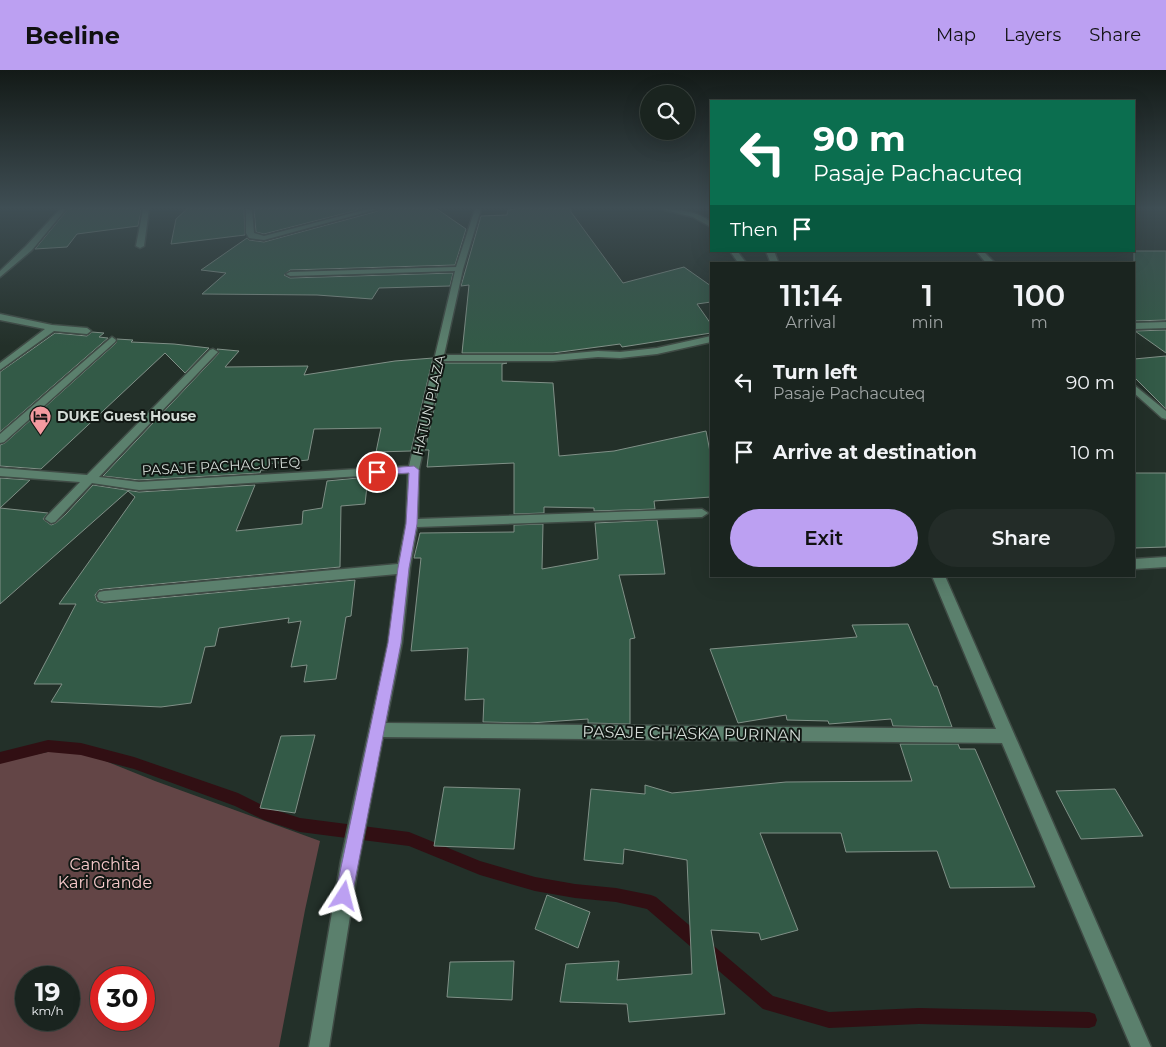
<!DOCTYPE html>
<html lang="en">
<head>
<meta charset="utf-8">
<style>
	:root { --surface:#1a241f; --page:#232c28; --text:#f1f3f6; --muted:#9fa4a4; --line:#38413d; --accent:#bca0f2 }
	body { margin:0; font-family:Montserrat,sans-serif; background:var(--page); color:var(--text); height:100vh; display:flex; flex-direction:column; font-size:19px; white-space:nowrap }
	* { box-sizing:border-box; margin:0 }
	p { font-size:16px; color:var(--muted) }
	.icon { flex:none; width:28px; height:28px; fill:none; stroke:currentColor; stroke-width:2; stroke-linecap:round; stroke-linejoin:round }
	.map { position:relative; flex:1; overflow:hidden }
	.panel { position:absolute; left:710px; top:192px; width:425px; height:315px; display:flex; flex-direction:column; background:var(--surface); border-radius:0px; box-shadow:0 5px 20px #0002,0 0 0 1px var(--line) }
	.panel>* { flex:none }
	.banner { position:absolute; left:710px; top:30px; width:425px; height:152px; border-radius:0px; box-shadow:0 5px 20px #0002,0 0 0 1px var(--line); background:#0b6e4f; color:#fff; overflow:hidden }
	.tools { position:absolute; left:640px; top:15px; display:grid; gap:10px }
	.tools a { display:grid; place-items:center; width:55px; height:55px; border-radius:50%; background:var(--surface); box-shadow:0 5px 20px #0002,0 0 0 1px var(--line); font-size:25px }
	.speed { position:absolute; left:15px; top:896px; display:flex; gap:10px; font-size:25px; font-weight:700; text-align:center }
	.speed>* { display:grid; place-content:center; width:65px; height:65px; border-radius:50%; background:var(--surface); box-shadow:0 5px 20px #0002,0 0 0 1px var(--line); line-height:1 }
	.speed small { font-size:12px; font-weight:400 }
	.speed .limit { border:8px solid #d22; background:#fff; color:#111 }
	.pin { position:absolute; display:grid; place-items:center; width:42px; height:42px; color:#fff; margin:-21px; border:2px solid #fff; border-radius:50%; box-shadow:0 1px 5px #0007 }
	.me { position:absolute; width:55px; margin:-28px; rotate:9deg; stroke-linejoin:round; filter:drop-shadow(0 0 4px #0008) }
	.turn { display:flex; align-items:center; gap:18px; height:105px; padding:0 20px; font-size:22px }
	.turn .icon { width:65px; height:65px; stroke-width:2.5 }
	.turn b { display:block; font-size:35px; line-height:42px }
	.then { display:flex; align-items:center; height:48px; padding:0 20px; background:#0003; gap:10px; font-size:19px }
	.eta { display:flex; justify-content:space-evenly; align-items:center; height:85px; text-align:center }
	.eta b { font-size:30px; font-weight:600; line-height:35px }
	.action { display:flex; gap:10px; margin-top:auto; padding:10px 20px }
	.action a { flex:1; height:58px; border-radius:30px; background:var(--accent); color:#111; font-size:20px; font-weight:600; line-height:58px; text-align:center }
	.action a+a { background:var(--page); color:var(--text) }
	ul { padding:0; list-style:none }
	li { display:flex; align-items:center; gap:15px; height:70px; padding:0 20px }
	li div { flex:1 }
	li b { display:block; font-size:19px }
	li em { font-style:normal }
	header { display:flex; align-items:center; gap:30px; box-sizing:border-box; height:70px; padding:0 25px; background:var(--accent); color:#111 }
	header strong { font-size:24px }
	nav { display:flex; gap:28px; margin-inline-start:auto; font-size:18px }
	.map>svg:first-child { display:block }
	.green { fill:#634546; fill-rule:evenodd }
	.lines { fill:none; stroke-linecap:round; stroke-linejoin:round }
	.stream { fill:#310f13; fill-rule:evenodd }
	.building { fill:#335a47; stroke:#809087 }
	.minor-casing { stroke:#3f4b45; stroke-width:3 }
	.minor { fill:#5b806d; fill-rule:evenodd }
	.route { fill:#bca0f2; stroke:#7a689d }
	.labels { text-anchor:middle; stroke-width:4; stroke-linejoin:round; paint-order:stroke }
	.street-label { font-size:14px; fill:#d3dbd6; stroke:#111713 }
	.poi-label { font-size:14px; font-weight:bold; fill:#d3dbd6; stroke:#111713; text-anchor:start }
	.near-street-label { font-size:16px; fill:#d3dbd6; stroke:#111713 }
	.near-park-label { font-size:16px; fill:#f7cacb; stroke:#111713 }
</style>
</head>
<body>
<header>
<strong>Beeline</strong>
<nav><a>Map</a><a>Layers</a><a>Share</a></nav>
</header>
<div class="map">
<svg width="1166" height="977" viewBox="0 0 1166 977">
	<rect width="100%" height="100%" fill="#233029"/>
	<path class="green" d="M62 679 98 688 155 711 320 771 305 840 279 977H0V692ZM26 908H69V950H26ZM101 908H144V950H101Z"/>
	<g class="lines">
		<polygon class="stream" points="48,670 81,673 134,687 238,723 266,737 300,748 409,762 480,791 535,807 575,814 616,818 651,825 656,827 773,926 829,942 919,938 1089,942 1095,944 1097,950 1095,956 1089,958 919,954 829,958 763,939 647,839 616,832 575,828 535,821 480,805 409,776 300,762 264,750 235,736 134,699 81,685 48,682 0,694 0,682"/>
	</g>
	<g class="building">
		<polygon points="68,139 140,139 141,142 138,156 77,164 67,177 35,179"/>
		<polygon points="187,139 244,139 245,165 171,174 176,149"/>
		<polygon points="254,139 362,139 264,164 256,162"/>
		<polygon points="380,139 437,139 466,159 455,195 290,200 284,205 290,208 453,203 450,216 379,218 372,229 317,225 202,224 226,203 201,200 247,168 249,170 264,172 378,141"/>
		<polygon points="517,139 571,139 571,142 623,213 684,197 711,216 711,232 697,234 711,254 711,263 622,277 620,274 553,283 462,283 469,215 461,216 481,146 507,145 508,140"/>
		<polygon points="1134,181 1166,181 1166,250 1134,251"/>
		<polygon points="1166,260 1166,283 1135,261"/>
		<polygon points="92,262 104,263 99,267 108,268 0,362 0,302 55,263 87,266"/>
		<polygon points="117,269 133,270 131,272 174,274 209,278 185,303 165,283 41,399 0,396 0,375 5,373 116,273"/>
		<polygon points="217,279 239,281 225,297 308,296 304,305 395,291 433,288 411,381 376,382 381,358 314,359 308,390 268,394 267,400 261,400 260,403 139,410 103,406 219,283"/>
		<polygon points="1166,286 1166,339 1134,307 1134,289"/>
		<polygon points="444,293 507,293 502,294 502,311 553,313 559,386 614,381 706,361 711,387 711,427 654,431 655,439 594,441 594,438 544,437 544,443 514,444 514,393 427,397 429,380 425,380"/>
		<polygon points="1134,403 1166,403 1166,477 1134,478"/>
		<polygon points="368,407 365,434 341,436 340,497 104,519 99,520 95,525 97,531 104,533 355,510 351,546 346,547 336,609 304,612 307,595 291,597 301,551 288,553 289,548 219,558 215,576 205,577 191,633 161,637 51,632 62,614 34,614 76,534 59,534 135,427 128,421 0,534 0,438 48,443 43,449 51,455 56,453 66,444 93,415 139,422 255,415 236,461 302,454 303,441 322,438 327,411"/>
		<polygon points="0,408 30,410 0,438"/>
		<polygon points="657,450 665,504 619,505 635,568 630,569 630,654 588,653 588,649 530,653 483,652 484,629 465,630 468,578 411,581 421,488 414,488 420,463 514,462 514,455 543,454 542,499 598,489 595,453"/>
		<polygon points="908,554 934,616 937,616 952,657 893,656 891,649 829,654 828,651 787,650 786,645 738,653 710,579 857,567 852,555"/>
		<polygon points="315,665 295,743 260,738 281,666"/>
		<polygon points="900,674 958,674 960,679 975,679 1035,817 950,818 937,781 846,782 841,763 760,763 798,860 761,870 759,863 711,860 725,944 629,952 627,934 560,932 566,894 619,891 617,910 692,904 687,790 624,779 623,794 584,790 591,719 645,724 645,715 672,723 786,712 912,711"/>
		<polygon points="444,717 520,719 514,779 434,776"/>
		<polygon points="1115,719 1143,766 1081,769 1056,721"/>
		<polygon points="547,825 590,842 578,878 535,859"/>
		<polygon points="514,891 512,930 447,927 450,892"/>
	</g>
	<g class="lines">
		<defs>
			<g id="minor">
				<polygon points="60,139 66,139 32,180 0,207 0,201 26,176"/>
				<polygon points="143,139 149,139 144,176 140,178 136,176"/>
				<polygon points="246,139 252,139 254,163 264,166 368,139 378,139 264,170 249,168 246,163"/>
				<polygon points="475,139 481,139 463,199 444,285 553,285 598,281 620,282 657,278 711,266 711,272 657,284 620,288 598,287 553,291 443,291 419,399 418,449 702,439 708,443 702,447 417,457 410,498 402,573 386,653 996,659 932,506 945,506 1151,977 1131,977 1002,673 383,667 359,790 329,977 309,977 341,790 388,573 397,504 104,531 99,530 97,526 99,522 104,521 398,494 406,453 408,403 139,420 92,413 55,452 51,453 45,449 47,446 80,412 0,406 0,398 87,405 210,280 213,279 218,282 216,284 99,407 139,412 409,396 455,201 290,206 286,204 290,202 456,197"/>
				<path d="M661 139C678 139 697 141 711 152V157L693 147Z"/>
				<polygon points="730,181 737,181 747,194 739,194"/>
				<polygon points="766,181 774,181 779,194 771,194"/>
				<polygon points="976,181 983,181 996,194 987,194"/>
				<polygon points="0,244 52,255 87,258 91,261 87,264 54,261 0,300 0,293 45,259 0,250"/>
				<polygon points="1166,252 1166,258 1134,259 1134,253"/>
				<polygon points="112,267 116,270 115,272 4,372 0,373 0,364"/>
				<polygon points="1134,315 1166,341 1166,349 1162,348 1134,323"/>
				<polygon points="1166,487 1166,497 1134,499 1134,489"/>
			</g>
		</defs>
		<use href="#minor" class="minor-casing"/>
		<use href="#minor" class="minor"/>
	</g>
	<linearGradient id="sky" x2="0" y2="1"><stop stop-color="#131a17"/><stop offset="0.5" stop-color="#3f4e54"/><stop offset="1" stop-color="#3f4e54" stop-opacity="0"/></linearGradient>
	<rect width="1166" height="276" fill="url(#sky)"/>
	<polygon class="route" points="414,396 419,400 417,454 409,498 401,573 352,826 349,832 344,835 338,832 335,826 388,573 398,498 406,454 409,403 377,405 372,402 377,399"/>
	<defs>
		<symbol id="hotel-pin" viewBox="-11 -11 22 30"><path d="M0 17L-7.5 6A9.5 9.5 0 1 1 7.5 6Z" fill="#f49aa0" stroke="#111713"/><path d="M-6-4.5h1.5V1H6V5H4.5V3h-9V5H-6ZM-4 0a1.8 1.8 0 1 1 3.6 0ZM.5 0V-2.5h3Q6-2.5 6 0Z" fill="#111"/></symbol>
	</defs>
	<g fill-rule="evenodd">
		<use href="#hotel-pin" x="28" y="334" width="25" height="34"/>
	</g>
	<g class="labels">
		<g class="street-label">
			<text transform="translate(429 335) rotate(-77)" y="5">HATUN PLAZA</text>
			<text transform="translate(221 396) rotate(-3)" y="5">PASAJE PACHACUTEQ</text>
		</g>
		<g class="poi-label">
			<text x="57" y="351">DUKE Guest House</text>
		</g>
		<g class="near-street-label">
			<text transform="translate(692 663) rotate(1)" y="6">PASAJE CH'ASKA PURINAN</text>
		</g>
		<g class="near-park-label">
			<text x="105" y="800">Canchita<tspan x="105" dy="18">Kari Grande</tspan></text>
		</g>
	</g>
</svg>
<div class="tools">
<a><svg class="icon" aria-label="search" viewBox="0 0 24 24"><circle cx="10" cy="10" r="6"/><path d="M15 15l6 6"/></svg></a>
</div>
<div class="speed"><div>19<small>km/h</small></div><div class="limit">30</div></div>
<div class="pin" style="left:377px;top:402px;background:#d93025"><svg class="icon" aria-label="arrive" viewBox="0 0 24 24"><path d="M6 21V4h12l-3 4 3 4H6"/></svg></div>
<svg class="me" style="left:344px;top:826px" viewBox="-20 -20 40 40"><path d="M0-17L14 15 0 8-14 15z" fill="#bca0f2" stroke="#fff" stroke-width="4"/></svg>
<div class="banner">
<div class="turn"><svg class="icon" aria-label="left" viewBox="0 0 24 24"><path d="M17 20v-9H6M10 6l-5 5 5 5"/></svg><div><b>90 m</b>Pasaje Pachacuteq</div></div>
<div class="then">Then<svg class="icon" aria-label="arrive" viewBox="0 0 24 24"><path d="M6 21V4h12l-3 4 3 4H6"/></svg></div>
</div>
<section class="panel">
<div class="eta">
<div><b>11:14</b><p>Arrival</p></div>
<div><b>1</b><p>min</p></div>
<div><b>100</b><p>m</p></div>
</div>
<ul>
<li><svg class="icon" aria-label="left" viewBox="0 0 24 24"><path d="M17 20v-9H6M10 6l-5 5 5 5"/></svg><div><b>Turn left</b><p>Pasaje Pachacuteq</p></div><em>90 m</em></li>
<li><svg class="icon" aria-label="arrive" viewBox="0 0 24 24"><path d="M6 21V4h12l-3 4 3 4H6"/></svg><div><b>Arrive at destination</b></div><em>10 m</em></li>
</ul>
<div class="action"><a>Exit</a><a>Share</a></div>
</section>
</div>
</body>
</html>
